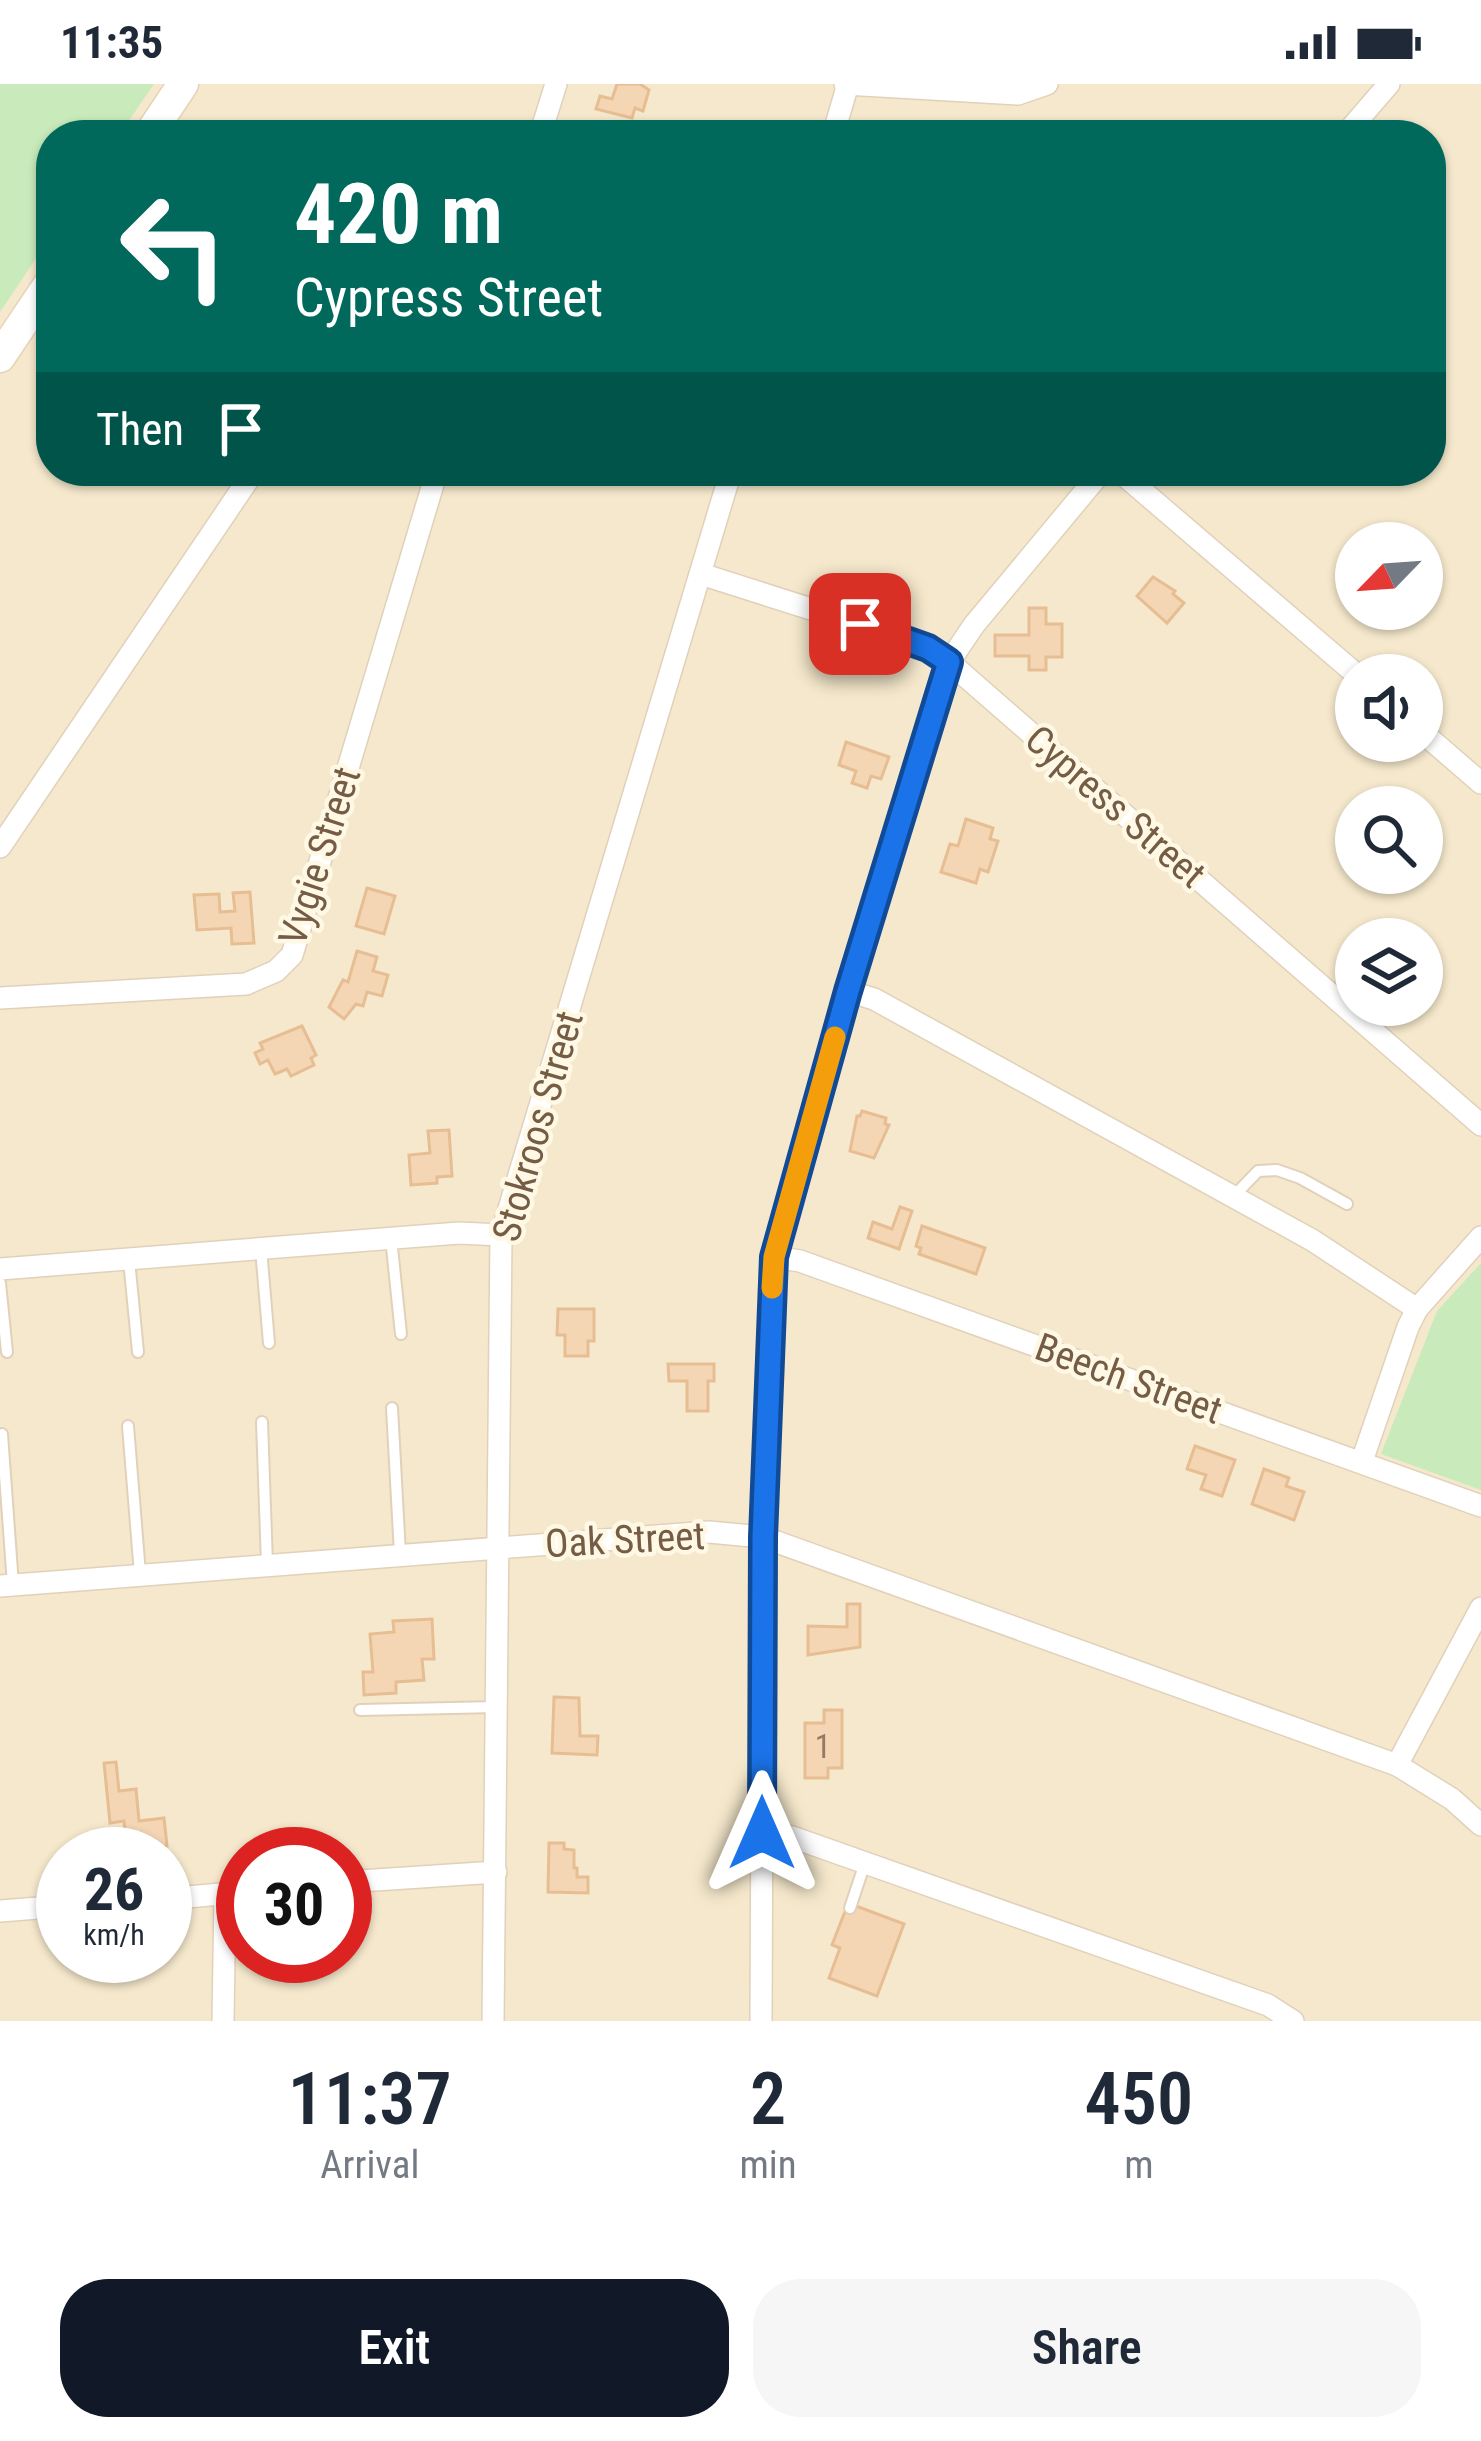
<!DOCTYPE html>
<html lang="en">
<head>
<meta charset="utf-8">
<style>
	:root { --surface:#fff; --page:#f6f6f7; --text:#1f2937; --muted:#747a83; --accent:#111827 }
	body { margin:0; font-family:"Roboto Condensed",sans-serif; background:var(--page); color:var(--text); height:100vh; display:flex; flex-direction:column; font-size:45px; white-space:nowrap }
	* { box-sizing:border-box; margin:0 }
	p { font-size:39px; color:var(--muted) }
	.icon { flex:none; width:66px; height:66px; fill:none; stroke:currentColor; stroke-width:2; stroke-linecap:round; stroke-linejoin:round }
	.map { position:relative; height:1937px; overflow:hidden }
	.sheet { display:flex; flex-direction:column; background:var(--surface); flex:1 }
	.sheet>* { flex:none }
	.guide { position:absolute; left:36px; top:36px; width:1410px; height:366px; border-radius:48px; box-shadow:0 3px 9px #0004; background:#00695c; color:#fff; overflow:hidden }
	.needle { width:78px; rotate:245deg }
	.fabs { position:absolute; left:1335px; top:438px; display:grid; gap:24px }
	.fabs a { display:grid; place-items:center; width:108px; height:108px; border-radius:50%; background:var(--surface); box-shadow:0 3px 9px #0004; font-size:60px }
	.speed { position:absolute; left:36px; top:1743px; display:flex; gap:24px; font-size:60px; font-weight:700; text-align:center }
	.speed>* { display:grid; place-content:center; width:156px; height:156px; border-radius:50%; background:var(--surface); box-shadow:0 3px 9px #0004; line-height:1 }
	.speed small { font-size:30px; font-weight:400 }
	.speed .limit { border:18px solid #d22; background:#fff; color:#111 }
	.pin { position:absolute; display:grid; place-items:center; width:102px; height:102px; color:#fff; margin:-51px; border-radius:24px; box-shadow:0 6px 18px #0006 }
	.me { position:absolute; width:132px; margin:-66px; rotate:0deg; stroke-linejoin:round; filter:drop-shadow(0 0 9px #0008) }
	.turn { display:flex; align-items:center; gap:42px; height:252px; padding:0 60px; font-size:54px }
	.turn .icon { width:156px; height:156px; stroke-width:2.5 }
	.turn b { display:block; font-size:84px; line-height:102px }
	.then { display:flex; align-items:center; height:114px; padding:0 60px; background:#0003; gap:24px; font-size:45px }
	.eta { display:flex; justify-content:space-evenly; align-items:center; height:204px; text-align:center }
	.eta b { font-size:72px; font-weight:600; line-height:84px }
	.primary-button { display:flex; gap:24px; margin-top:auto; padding:24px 60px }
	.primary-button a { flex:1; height:138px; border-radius:48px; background:var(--accent); color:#fff; font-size:48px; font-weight:600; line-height:138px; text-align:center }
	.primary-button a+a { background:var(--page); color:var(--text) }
	.status { display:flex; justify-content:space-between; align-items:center; height:84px; padding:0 60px; background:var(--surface); direction:ltr }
	.status svg { height:33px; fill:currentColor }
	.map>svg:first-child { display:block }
	.residential { fill:#f5e8cc; fill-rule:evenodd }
	.green { fill:#c9ebbc }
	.building { fill:#f4d6b4; stroke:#e7be93; stroke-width:3 }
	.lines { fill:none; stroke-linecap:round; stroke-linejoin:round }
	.lane-casing { stroke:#e1d1ba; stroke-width:14 }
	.street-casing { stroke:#e1d1ba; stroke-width:24 }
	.secondary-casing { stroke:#e7d3b7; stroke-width:33 }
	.lane { stroke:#fff; stroke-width:10 }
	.street { stroke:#fff; stroke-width:21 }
	.secondary { stroke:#fff; stroke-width:30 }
	.route-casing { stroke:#114b97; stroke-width:30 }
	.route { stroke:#1a73e8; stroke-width:21 }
	.slow { stroke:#f59e0b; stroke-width:21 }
	.labels { text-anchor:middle; stroke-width:9; stroke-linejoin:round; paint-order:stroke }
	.number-label { font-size:33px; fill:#947a61 }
	.street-label { font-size:39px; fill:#745c45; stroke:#fff8e5 }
</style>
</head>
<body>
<div class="status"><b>11:35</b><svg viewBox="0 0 49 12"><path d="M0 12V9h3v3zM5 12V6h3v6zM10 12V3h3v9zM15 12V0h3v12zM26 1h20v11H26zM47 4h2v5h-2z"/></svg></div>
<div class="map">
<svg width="1481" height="1937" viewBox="0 0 1481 1937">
	<rect width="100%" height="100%" fill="#fdf5de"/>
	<path class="residential" d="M0 0H1481V1937H0ZM51 51H1431V387H51ZM1356 459H1422V525H1356ZM1356 591H1422V657H1356ZM1356 723H1422V789H1356ZM1356 855H1422V921H1356ZM63 1770H165V1872H63ZM243 1770H345V1872H243Z"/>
	<g class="green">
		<polygon points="0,0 154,0 119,51 51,51 51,152 0,228"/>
		<polygon points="1481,1179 1481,1406 1381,1370 1437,1227"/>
	</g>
	<g class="building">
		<polygon points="617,0 640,0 649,6 643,27 635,24 632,34 596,25 600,12 612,15"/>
		<polygon points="1153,493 1175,507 1173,510 1184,519 1167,539 1137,512"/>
		<polygon points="1029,524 1046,524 1046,540 1062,540 1062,573 1046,573 1046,586 1029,586 1029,572 995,572 995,551 1029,551"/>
		<polygon points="846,658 889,673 881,695 871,692 867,704 852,699 856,687 839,681"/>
		<polygon points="966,735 993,744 990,755 998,757 988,788 980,785 976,799 941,788 950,760 958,762"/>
		<polygon points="367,804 395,812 384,850 356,842"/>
		<polygon points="250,808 254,859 232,860 231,844 197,846 194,811 219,810 220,828 235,827 233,809"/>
		<polygon points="357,867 377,873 373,887 388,891 382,912 367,908 363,922 356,920 344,935 329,923 343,896 348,898"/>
		<polygon points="302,942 316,971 311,974 314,981 291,992 287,985 275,990 268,976 260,980 255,969 263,965 260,959"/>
		<polygon points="862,1027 886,1034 885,1040 889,1041 874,1074 850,1067 857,1032 860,1032"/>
		<polygon points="449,1046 452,1092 437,1093 437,1099 411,1101 409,1071 430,1069 428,1047"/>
		<polygon points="900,1123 912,1127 899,1165 868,1154 873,1138 892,1145"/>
		<polygon points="922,1142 985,1164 976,1190 919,1170 921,1164 916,1162"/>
		<polygon points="558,1225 594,1225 594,1257 588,1257 588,1272 565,1272 565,1251 557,1251"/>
		<polygon points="668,1280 714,1280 714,1297 708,1297 708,1327 687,1327 687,1297 669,1297"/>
		<polygon points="1195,1362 1235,1376 1222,1412 1201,1405 1206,1391 1187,1385"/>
		<polygon points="1264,1385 1289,1394 1286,1402 1304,1408 1294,1436 1252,1420"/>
		<polygon points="847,1520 860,1520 860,1563 808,1571 808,1542 847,1543"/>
		<polygon points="432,1535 434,1575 422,1575 424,1596 396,1598 396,1609 364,1611 363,1588 373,1588 370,1550 394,1548 393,1537"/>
		<polygon points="554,1613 579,1614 580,1652 598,1652 597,1671 552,1669"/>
		<polygon points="824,1626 842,1626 842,1684 828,1684 828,1694 805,1694 805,1639 824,1639"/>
		<polygon points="116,1678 119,1707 136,1705 139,1737 164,1734 167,1762 126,1766 124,1737 110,1739 104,1679"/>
		<polygon points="549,1759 564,1759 564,1765 574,1766 574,1784 577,1784 577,1793 588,1793 588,1809 548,1808"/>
		<polygon points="856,1822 904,1840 877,1912 829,1894 840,1864 832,1861 846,1825"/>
	</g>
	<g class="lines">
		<defs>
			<g id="lane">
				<polyline points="1233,1113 1258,1087 1277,1086 1300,1094 1347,1120"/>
				<polyline points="391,1154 401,1250"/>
				<polyline points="261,1165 269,1259"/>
				<polyline points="129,1176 138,1268"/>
				<polyline points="0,1199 7,1268"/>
				<polyline points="392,1324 400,1470"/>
				<polyline points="262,1338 267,1480"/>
				<polyline points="128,1342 140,1490"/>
				<polyline points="2,1350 13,1501"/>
				<polyline points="360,1626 497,1623"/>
				<polyline points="850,1824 865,1779"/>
			</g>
			<g id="street">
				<polyline points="845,0 1018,10 1047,0"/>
				<polyline points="540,51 556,0"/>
				<polyline points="833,51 848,0"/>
				<polyline points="1345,51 1389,0"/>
				<polyline points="1119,387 1357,591"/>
				<polyline points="701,490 899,553 949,578 1481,1041"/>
				<polyline points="1422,648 1481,699"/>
				<polyline points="0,763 254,387"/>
				<polyline points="848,907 874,915 1312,1156 1417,1225"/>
				<polyline points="0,914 246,900 276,887 292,871 437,387"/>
				<polyline points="774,1173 800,1177 1481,1422"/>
				<polyline points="0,1185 459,1149 501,1151"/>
				<polyline points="1362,1377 1408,1243 1417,1225 1481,1153"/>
				<polyline points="0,1502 709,1448 763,1453 1397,1681 1452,1715 1481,1741"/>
				<polyline points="1397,1681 1481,1524"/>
				<polyline points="762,1749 792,1753 1268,1921 1293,1937"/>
				<polyline points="345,1798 496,1788"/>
				<polyline points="165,1815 243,1808"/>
				<polyline points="0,1827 63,1822"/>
				<polyline points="223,1937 225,1810"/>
				<polyline points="493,1937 501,1151 731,387"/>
				<polyline points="761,1937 763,1453 774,1173 848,907 949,578 974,541 1102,387"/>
			</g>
			<g id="secondary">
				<polyline points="149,51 183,0"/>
				<polyline points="0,273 51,197"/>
			</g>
		</defs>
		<use href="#lane" class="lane-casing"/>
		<use href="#street" class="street-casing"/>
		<use href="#secondary" class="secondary-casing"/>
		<use href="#lane" class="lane"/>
		<use href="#street" class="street"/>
		<use href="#secondary" class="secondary"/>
	</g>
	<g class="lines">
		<defs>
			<polyline id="route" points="762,1749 763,1453 774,1173 848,907 949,578 928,564 860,540"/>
		</defs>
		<use href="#route" class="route-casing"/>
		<use href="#route" class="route"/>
		<polyline class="slow" points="772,1204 774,1173 835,953"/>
	</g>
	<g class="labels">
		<g class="number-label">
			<text x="823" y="1674">1</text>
		</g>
		<g class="street-label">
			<text transform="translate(1116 722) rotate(41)" y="14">Cypress Street</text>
			<text transform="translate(319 772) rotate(-72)" y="14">Vygie Street</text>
			<text transform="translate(537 1042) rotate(-74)" y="14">Stokroos Street</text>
			<text transform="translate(1129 1294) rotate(20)" y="14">Beech Street</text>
			<text transform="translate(625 1455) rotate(-3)" y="14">Oak Street</text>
		</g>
	</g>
</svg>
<div class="fabs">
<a><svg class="needle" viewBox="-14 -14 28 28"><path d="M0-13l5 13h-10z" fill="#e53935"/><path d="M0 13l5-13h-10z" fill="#747a83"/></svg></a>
<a><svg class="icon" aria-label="sound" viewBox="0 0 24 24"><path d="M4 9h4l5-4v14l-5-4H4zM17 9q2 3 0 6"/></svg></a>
<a><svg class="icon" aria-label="search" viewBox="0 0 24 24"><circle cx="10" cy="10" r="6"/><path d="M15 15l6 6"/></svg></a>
<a><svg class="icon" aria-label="layers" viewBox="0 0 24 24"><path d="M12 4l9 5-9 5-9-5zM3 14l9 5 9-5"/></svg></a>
</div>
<div class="speed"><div>26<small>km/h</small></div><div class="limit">30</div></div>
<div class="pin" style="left:860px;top:540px;background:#d93025"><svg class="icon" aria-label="arrive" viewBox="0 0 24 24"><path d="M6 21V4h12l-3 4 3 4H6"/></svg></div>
<svg class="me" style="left:762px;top:1749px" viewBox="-20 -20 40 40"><path d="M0-17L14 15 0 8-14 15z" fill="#1a73e8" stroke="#fff" stroke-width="4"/></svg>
<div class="guide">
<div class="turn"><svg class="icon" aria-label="left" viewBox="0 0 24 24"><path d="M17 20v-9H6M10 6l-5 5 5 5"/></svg><div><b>420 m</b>Cypress Street</div></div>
<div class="then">Then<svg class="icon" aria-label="arrive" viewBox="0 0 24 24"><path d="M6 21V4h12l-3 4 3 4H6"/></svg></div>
</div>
</div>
<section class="sheet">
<div class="eta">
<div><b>11:37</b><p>Arrival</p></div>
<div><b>2</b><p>min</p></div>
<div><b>450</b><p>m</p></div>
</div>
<div class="primary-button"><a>Exit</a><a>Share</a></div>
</section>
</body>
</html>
